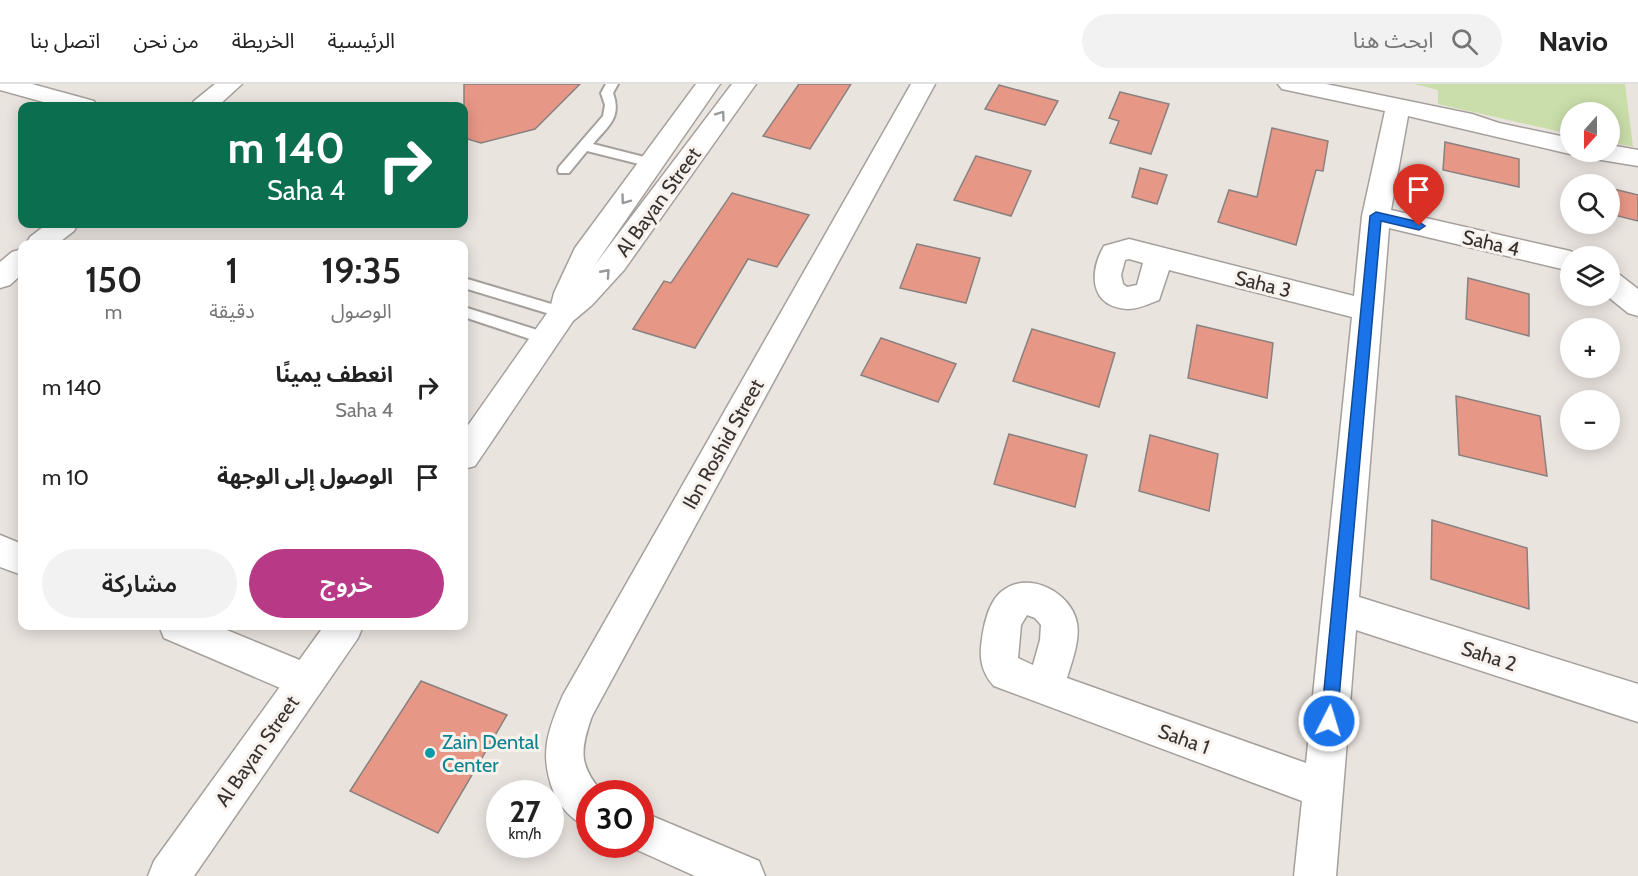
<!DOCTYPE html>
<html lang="ar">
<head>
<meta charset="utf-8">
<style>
	:root { --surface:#fff; --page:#f2f2f2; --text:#222; --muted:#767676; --line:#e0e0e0; --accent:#b83985 }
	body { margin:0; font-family:Cabin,"Noto Sans Arabic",sans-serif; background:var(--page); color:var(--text); direction:rtl; height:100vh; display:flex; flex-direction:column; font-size:22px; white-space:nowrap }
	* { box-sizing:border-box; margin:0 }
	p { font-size:20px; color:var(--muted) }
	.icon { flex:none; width:33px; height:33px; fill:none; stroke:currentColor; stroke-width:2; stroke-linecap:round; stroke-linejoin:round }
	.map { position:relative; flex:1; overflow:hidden; direction:ltr }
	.side { position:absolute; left:18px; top:156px; width:450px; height:390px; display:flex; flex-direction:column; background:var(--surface); border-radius:12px; box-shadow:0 3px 15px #0003; direction:rtl }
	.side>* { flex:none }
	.guide { position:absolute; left:18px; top:18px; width:450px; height:126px; border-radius:12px; box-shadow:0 3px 15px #0003; direction:rtl; background:#0b6e4f; color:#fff; overflow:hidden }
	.needle { width:39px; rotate:201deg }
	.tools { position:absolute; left:1560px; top:18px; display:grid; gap:12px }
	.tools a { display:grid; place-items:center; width:60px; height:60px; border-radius:50%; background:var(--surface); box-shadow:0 3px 15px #0003; font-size:30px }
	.speed { position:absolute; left:486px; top:696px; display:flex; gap:12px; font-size:30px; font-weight:700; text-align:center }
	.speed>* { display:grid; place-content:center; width:78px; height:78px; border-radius:50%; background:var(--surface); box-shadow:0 3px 15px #0003; line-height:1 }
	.speed small { font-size:15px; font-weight:400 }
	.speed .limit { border:9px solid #d22; background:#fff; color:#111 }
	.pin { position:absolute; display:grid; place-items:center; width:51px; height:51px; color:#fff; margin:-62px -26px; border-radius:50% 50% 50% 0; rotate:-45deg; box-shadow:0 0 6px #0007 }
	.pin .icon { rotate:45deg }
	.me { position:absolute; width:66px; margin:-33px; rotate:5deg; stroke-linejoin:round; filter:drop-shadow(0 0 4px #0008) }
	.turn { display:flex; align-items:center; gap:21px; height:126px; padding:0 24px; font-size:27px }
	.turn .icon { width:78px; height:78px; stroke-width:2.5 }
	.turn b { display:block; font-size:42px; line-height:51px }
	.eta { display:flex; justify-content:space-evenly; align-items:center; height:102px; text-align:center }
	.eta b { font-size:36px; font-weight:600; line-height:42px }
	.cta { display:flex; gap:12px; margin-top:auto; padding:12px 24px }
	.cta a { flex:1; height:69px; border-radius:36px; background:var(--accent); color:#fff; font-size:24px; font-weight:600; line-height:69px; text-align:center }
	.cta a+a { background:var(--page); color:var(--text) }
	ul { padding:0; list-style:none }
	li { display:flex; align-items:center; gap:18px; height:90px; padding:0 24px }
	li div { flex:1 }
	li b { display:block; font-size:22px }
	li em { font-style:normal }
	header { display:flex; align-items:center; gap:36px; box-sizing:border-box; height:84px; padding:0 30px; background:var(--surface); border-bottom:2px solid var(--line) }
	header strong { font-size:28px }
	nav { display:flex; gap:33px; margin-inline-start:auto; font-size:21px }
	.search { width:420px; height:54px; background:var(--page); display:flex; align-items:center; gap:15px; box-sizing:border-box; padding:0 21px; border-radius:33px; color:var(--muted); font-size:22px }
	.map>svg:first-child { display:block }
	.green { fill:#cadeaa }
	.building { fill:#e79785; stroke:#89817f; stroke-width:1.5 }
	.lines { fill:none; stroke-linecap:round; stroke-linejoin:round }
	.service-casing { stroke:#a6a09c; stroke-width:4 }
	.minor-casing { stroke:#a6a09c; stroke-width:3 }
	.tertiary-casing { stroke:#a6a09c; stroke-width:3 }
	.service { fill:#fff; fill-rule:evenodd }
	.minor { fill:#fff; fill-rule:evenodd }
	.tertiary { fill:#fff; fill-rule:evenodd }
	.oneway { stroke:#9a9898 }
	.route { fill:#1a73e8; stroke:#114b97; stroke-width:1.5 }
	.culture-dot { fill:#0f9aa8; stroke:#f8f1ec; stroke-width:2 }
	.labels { text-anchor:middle; stroke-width:6; stroke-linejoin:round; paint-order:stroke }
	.street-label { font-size:20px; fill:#353231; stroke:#f8f1ec }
	.culture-label { font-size:20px; fill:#0d838f; stroke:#f8f1ec; text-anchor:start }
</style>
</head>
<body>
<header>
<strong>Navio</strong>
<div class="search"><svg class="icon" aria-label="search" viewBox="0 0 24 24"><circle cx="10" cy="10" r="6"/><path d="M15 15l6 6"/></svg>ابحث هنا</div>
<nav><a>الرئيسية</a><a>الخريطة</a><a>من نحن</a><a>اتصل بنا</a></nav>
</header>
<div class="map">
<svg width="1638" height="792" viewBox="0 0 1638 792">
	<rect width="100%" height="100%" fill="#eae4df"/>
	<polygon class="green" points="1414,0 1625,0 1633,63 1610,58 1610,28 1570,28 1570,50 1438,20 1438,6"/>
	<g class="building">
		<polygon points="464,0 580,0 535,45 481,59 464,54"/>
		<polygon points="799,0 851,0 810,65 763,52"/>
		<polygon points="999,1 1058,17 1045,41 985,25"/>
		<polygon points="1120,8 1169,20 1151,70 1110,59 1119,37 1109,34"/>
		<polygon points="1272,44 1328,57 1323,87 1316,86 1296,161 1218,138 1229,106 1257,113"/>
		<polygon points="1445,58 1519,75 1519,103 1443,86"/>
		<polygon points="976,72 1031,87 1011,132 954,116"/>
		<polygon points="1140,84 1167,91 1157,120 1132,113"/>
		<polygon points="1610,104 1638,111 1638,137 1610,130"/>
		<polygon points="732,109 809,131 777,183 748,175 695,264 633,245 664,197 671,199"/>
		<polygon points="917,160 980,174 966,219 900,204"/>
		<polygon points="1468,194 1529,210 1529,252 1466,235"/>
		<polygon points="1197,241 1273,259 1267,314 1188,294"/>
		<polygon points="1032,245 1115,269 1099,323 1013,297"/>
		<polygon points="881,254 956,280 938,318 861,291"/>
		<polygon points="1456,312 1540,332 1547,392 1459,371"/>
		<polygon points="1009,350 1087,371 1075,423 994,400"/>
		<polygon points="1150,351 1218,370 1209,427 1139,407"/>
		<polygon points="1432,436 1527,464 1529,525 1431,495"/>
		<polygon points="421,597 507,631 438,749 350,707"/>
	</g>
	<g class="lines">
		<defs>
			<g id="service">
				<path d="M606 0H618L613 9C622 34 608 42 593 60L656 76 657 79 651 83 587 67 569 89H559L558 86 559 83 603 32 605 21 601 9Z"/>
				<polygon points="464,194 568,225 570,229 568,233 563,234 464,204"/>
				<polygon points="464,223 550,250 552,254 550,258 545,260 464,233"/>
			</g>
			<g id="minor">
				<polygon points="0,0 32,0 94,17 97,22 58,22 0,6"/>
				<polygon points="215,0 242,0 218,22 191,22 194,17"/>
				<path d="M911 0H935L592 632C580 666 578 682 604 710H590V744C573 737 562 726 554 709 539 671 547 648 563 611Z"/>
				<path d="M1278 0H1326L1472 30 1499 39 1570 54V68H1579L1570 70 1408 32 1391 126 1570 167 1581 172H1570V187L1389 144 1359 513 1638 600V638L1356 546 1336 792H1294L1302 717 994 602C981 588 979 573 982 555 984 540 989 518 1001 508 1028 485 1071 508 1077 539 1080 557 1072 577 1067 594L1306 679 1352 233 1169 186 1159 216C1149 220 1138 225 1128 225 1089 223 1089 188 1104 162L1129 155 1354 212 1362 132 1385 27 1282 5ZM1129 175 1143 179 1137 201 1127 203 1123 200 1121 191 1125 176ZM1027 531 1035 534 1041 541 1040 556 1033 581 1018 574 1021 541Z"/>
				<polygon points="1610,61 1638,66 1638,82 1589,74 1585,68 1610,68"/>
				<polygon points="47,140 78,140 74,147 57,160 26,160 30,153"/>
				<polygon points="22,165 22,190 10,201 0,204 0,178 12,168"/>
				<polygon points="1610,188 1620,191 1638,205 1638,232 1628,229 1607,212 1610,212"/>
				<polygon points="0,451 22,460 22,491 0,483"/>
				<polygon points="159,542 217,542 319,584 325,597 319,610 306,615 164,554"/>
				<polygon points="640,727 759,777 765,792 695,792 626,761 640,760"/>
			</g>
			<g id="tertiary">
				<polygon points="696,0 720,0 594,182 732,0 756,0 624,186 592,221 573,237 475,382 464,385 464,347 550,225 554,209 575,164"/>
				<polygon points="324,542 363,542 358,554 194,792 148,792 154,777"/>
			</g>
		</defs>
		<use href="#service" class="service-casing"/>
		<use href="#minor" class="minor-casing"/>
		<use href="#tertiary" class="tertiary-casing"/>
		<use href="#service" class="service"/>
		<use href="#minor" class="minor"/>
		<use href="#tertiary" class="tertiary"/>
	</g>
	<defs><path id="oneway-chevron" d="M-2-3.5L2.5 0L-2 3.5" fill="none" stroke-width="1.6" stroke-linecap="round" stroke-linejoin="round" transform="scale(1.5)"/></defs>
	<g class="oneway">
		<use href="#oneway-chevron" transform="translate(721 31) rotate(-54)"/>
		<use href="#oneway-chevron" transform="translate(625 116) rotate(126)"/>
		<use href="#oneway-chevron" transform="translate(606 189) rotate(-48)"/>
	</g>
	<polygon class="route" points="1376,128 1419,138 1425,142 1419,146 1381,137 1337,637 1335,643 1329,645 1323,643 1321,637 1370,132"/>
	<circle class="culture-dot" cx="430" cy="669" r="6"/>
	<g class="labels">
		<g class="street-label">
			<text transform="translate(658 118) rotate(-54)" y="7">Al Bayan Street</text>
			<text transform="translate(1491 159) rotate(13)" y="7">Saha 4</text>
			<text transform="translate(1263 200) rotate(14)" y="7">Saha 3</text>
			<text transform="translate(723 360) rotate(-61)" y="7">Ibn Roshid Street</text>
			<text transform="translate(1489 572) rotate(18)" y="7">Saha 2</text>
			<text transform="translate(1184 655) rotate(20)" y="7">Saha 1</text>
			<text transform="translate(257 667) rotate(-55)" y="7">Al Bayan Street</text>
		</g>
		<g class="culture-label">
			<text x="442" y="665">Zain Dental<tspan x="442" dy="23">Center</tspan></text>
		</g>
	</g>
</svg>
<div class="tools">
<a><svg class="needle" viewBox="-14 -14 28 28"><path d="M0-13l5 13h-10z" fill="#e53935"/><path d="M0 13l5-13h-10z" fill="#767676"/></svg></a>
<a><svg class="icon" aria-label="search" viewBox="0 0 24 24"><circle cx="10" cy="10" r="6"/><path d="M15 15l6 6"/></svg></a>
<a><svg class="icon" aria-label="layers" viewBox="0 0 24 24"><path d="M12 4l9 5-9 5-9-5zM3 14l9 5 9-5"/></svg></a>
<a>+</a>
<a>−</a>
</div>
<div class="speed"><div>27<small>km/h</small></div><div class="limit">30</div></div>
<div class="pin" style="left:1419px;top:142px;background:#d93025"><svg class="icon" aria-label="arrive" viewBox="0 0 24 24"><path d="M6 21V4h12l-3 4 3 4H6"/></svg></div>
<svg class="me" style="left:1329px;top:637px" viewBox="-20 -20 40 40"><circle r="17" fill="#1a73e8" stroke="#fff" stroke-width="3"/><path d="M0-11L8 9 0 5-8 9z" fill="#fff"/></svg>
<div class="guide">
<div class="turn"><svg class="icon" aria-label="right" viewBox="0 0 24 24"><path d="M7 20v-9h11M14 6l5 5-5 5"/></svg><div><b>140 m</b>Saha 4</div></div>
</div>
<section class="side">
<div class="eta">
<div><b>19:35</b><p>الوصول</p></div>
<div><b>1</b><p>دقيقة</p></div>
<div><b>150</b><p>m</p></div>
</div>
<ul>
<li><svg class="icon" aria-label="right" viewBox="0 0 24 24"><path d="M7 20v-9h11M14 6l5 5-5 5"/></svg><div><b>انعطف يمينًا</b><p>Saha 4</p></div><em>140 m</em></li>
<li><svg class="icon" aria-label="arrive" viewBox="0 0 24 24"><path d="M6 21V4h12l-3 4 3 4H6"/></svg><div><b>الوصول إلى الوجهة</b></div><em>10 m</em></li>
</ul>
<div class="cta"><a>خروج</a><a>مشاركة</a></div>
</section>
</div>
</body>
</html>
